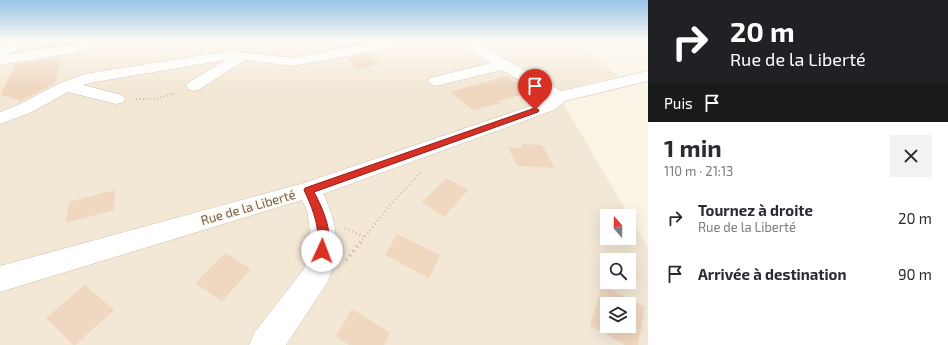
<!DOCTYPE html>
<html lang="fr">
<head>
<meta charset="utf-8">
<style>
	:root { --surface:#fff; --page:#f2f2f3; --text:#2b2b33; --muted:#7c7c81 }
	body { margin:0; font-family:"Exo 2",sans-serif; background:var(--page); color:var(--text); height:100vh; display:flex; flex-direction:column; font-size:15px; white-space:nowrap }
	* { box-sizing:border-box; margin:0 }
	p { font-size:13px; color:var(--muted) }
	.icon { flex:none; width:22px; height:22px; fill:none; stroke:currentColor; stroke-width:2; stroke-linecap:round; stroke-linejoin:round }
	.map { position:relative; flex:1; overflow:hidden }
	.details { display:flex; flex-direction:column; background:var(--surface); width:300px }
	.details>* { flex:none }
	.guide { background:#202124; color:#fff; overflow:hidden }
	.needle { width:26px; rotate:340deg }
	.controls { position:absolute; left:600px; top:209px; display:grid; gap:8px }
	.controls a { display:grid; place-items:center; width:36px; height:36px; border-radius:0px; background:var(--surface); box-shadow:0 4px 16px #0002; font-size:20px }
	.pin { position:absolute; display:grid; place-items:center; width:34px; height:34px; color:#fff; margin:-41px -17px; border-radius:50% 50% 50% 0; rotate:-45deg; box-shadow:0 0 4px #0007 }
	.pin .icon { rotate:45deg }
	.me { position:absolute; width:44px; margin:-22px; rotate:2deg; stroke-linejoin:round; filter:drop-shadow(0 0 3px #0008) }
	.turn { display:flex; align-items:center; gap:14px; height:84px; padding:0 16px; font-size:18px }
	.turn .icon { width:52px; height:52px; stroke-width:2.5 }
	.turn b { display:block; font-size:28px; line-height:34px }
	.then { display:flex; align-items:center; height:38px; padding:0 16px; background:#0003; gap:8px; font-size:15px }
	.round { display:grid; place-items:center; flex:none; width:42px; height:42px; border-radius:0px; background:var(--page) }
	.head { display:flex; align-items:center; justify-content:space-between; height:68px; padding:0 16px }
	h1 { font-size:24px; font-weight:700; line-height:30px }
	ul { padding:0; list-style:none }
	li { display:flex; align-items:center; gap:12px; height:56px; padding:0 16px }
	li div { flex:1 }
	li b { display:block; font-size:15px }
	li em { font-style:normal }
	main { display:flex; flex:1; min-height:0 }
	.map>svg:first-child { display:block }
	.residential { fill:#f3e8d6; fill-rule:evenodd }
	.building { fill:#efd7c0; fill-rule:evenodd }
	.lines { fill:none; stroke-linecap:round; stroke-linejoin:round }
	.minor-casing { stroke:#cdbeae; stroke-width:1 }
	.path-far3 { stroke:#d4baa3; stroke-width:1.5; stroke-dasharray:0.5 2; stroke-linecap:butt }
	.path-far2 { stroke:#d4baa3; stroke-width:2; stroke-dasharray:1 2.5; stroke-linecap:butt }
	.path-far1 { stroke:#d4baa3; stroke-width:2.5; stroke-dasharray:1 3; stroke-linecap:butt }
	.path { stroke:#d4baa3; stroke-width:3.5; stroke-dasharray:1.5 4; stroke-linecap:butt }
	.minor { fill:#fff; fill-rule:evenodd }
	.route { fill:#d93025; stroke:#8d1f18 }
	.labels { text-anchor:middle; stroke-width:3; stroke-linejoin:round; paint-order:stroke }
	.street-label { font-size:13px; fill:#745e4d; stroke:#fef9ed }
</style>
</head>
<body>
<main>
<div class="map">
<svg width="648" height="345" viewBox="0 0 648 345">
	<rect width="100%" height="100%" fill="#fbf5e7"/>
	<path class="residential" d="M0 41H577L618 76 556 91 648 248V345H0ZM607 216H629V238H607ZM607 260H629V282H607ZM607 304H629V326H607Z"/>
	<g class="building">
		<polygon points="47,41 66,41 65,44 34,49"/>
		<polygon points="329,41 354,41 358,44 337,48"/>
		<polygon points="368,54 379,64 357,69 346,58"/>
		<polygon points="62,57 55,83 21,101 1,95 15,64"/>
		<polygon points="507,76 532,92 497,101 500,103 473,110 450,92"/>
		<polygon points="521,144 542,145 555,168 517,166 508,147 522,148"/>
		<polygon points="446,178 468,190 444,217 422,202"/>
		<polygon points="115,190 114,210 66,223 69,202"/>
		<polygon points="397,234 440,255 429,278 385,255"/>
		<polygon points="225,253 251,269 222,301 195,283"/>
		<polygon points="85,285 114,310 75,345 73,345 46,318"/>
		<path d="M602 285 645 307 638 345H625L590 325ZM607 304H629V326H607Z"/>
		<polygon points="352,309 390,333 384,345 349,345 336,336"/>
	</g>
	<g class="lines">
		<defs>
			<g id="minor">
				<polygon points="13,41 30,41 8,55 71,45 82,41 102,41 100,44 74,53 0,65 0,48"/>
				<polygon points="383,41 413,41 411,44 406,45 293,66 245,60 200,89 194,91 188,89 186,86 188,83 225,60 89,83 83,85 122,95 125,99 122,103 116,104 68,92 32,112 0,124 0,112 20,104 60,83 85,74 229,51 293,58"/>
				<path d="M457 41H474L561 91 648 71V81L565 101 554 110 323 194C338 222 341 253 327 283L286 345H249L254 333 304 269 311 239 307 210 302 200 0 292V266L304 183 542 102 548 97 502 70 436 86 430 84 428 81 430 78 491 63Z"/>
			</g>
		</defs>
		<use href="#minor" class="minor-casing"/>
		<g class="path-far3">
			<polyline points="164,41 167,49"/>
			<polyline points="172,94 177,93"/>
		</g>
		<polyline class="path-far2" points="136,99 154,99 176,93"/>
		<g class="path-far1">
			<polyline points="345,228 365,237"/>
			<polyline points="360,243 391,204 422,171"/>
		</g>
		<polyline class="path" points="346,260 361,242"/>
		<use href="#minor" class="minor"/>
	</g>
	<linearGradient id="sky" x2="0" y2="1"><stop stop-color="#96c4e6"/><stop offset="0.46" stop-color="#fdfaf4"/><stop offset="1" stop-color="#fdfaf4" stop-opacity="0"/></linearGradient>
	<rect width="648" height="89" fill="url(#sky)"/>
	<path class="route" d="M535 108 539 110 538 112 314 192C323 209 335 235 326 254H318C315 249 319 245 318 239 318 221 311 205 304 190L305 188Z"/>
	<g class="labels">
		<g class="street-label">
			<text transform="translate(248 207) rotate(-16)" y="5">Rue de la Liberté</text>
		</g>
	</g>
</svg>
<div class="controls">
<a><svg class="needle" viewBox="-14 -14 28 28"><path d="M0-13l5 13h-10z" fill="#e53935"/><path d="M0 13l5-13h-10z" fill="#7c7c81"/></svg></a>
<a><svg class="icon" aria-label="search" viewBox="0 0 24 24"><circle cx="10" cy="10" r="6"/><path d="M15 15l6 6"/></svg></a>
<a><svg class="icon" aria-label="layers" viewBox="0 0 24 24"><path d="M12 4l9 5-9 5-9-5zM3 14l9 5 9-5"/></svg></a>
</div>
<div class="pin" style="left:535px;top:110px;background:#d93025"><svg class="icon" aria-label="arrive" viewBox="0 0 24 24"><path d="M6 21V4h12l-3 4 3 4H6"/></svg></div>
<svg class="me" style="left:322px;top:251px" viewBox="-20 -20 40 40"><circle r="19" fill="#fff"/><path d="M0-13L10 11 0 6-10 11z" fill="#d93025"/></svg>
</div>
<section class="details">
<div class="guide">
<div class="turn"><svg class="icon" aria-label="right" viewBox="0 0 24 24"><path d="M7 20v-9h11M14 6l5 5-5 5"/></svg><div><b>20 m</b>Rue de la Liberté</div></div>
<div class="then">Puis<svg class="icon" aria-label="arrive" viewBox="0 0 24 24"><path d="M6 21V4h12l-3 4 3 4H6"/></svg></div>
</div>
<div class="head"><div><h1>1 min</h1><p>110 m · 21:13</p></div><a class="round"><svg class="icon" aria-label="close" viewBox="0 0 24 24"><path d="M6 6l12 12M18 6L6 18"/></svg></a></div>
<ul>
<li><svg class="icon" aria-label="right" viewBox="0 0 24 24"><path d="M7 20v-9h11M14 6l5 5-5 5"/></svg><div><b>Tournez à droite</b><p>Rue de la Liberté</p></div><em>20 m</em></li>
<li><svg class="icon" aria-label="arrive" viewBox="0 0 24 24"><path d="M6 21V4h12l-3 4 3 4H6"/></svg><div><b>Arrivée à destination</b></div><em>90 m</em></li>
</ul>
</section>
</main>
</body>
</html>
